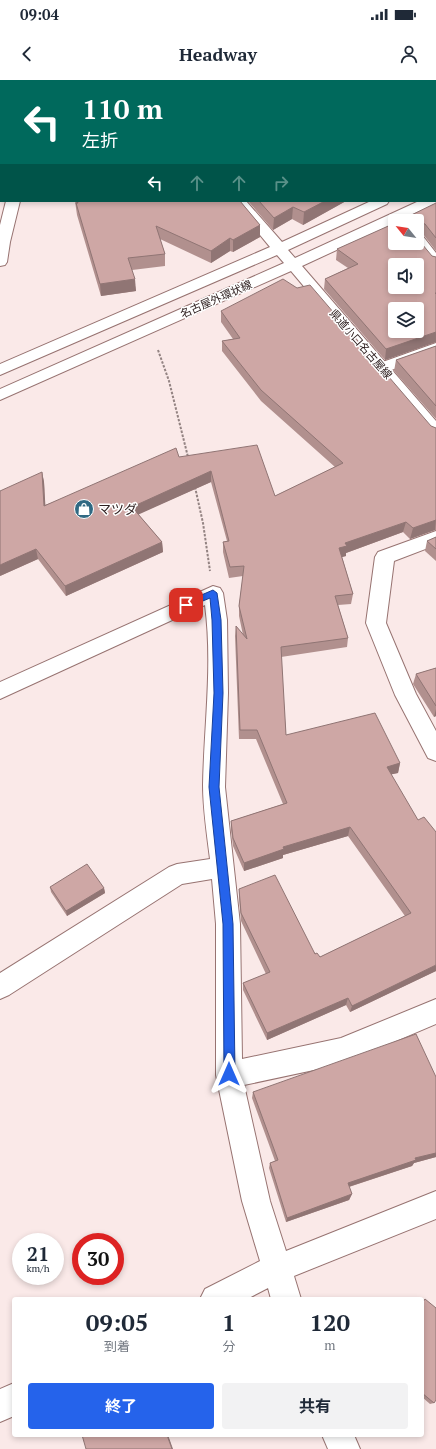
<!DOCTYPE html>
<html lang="ja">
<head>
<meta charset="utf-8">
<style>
	:root { --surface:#fff; --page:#f2f2f3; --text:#1f2937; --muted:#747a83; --accent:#2563eb }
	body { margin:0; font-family:"PT Serif","Noto Sans JP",serif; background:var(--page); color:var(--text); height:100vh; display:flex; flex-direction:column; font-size:15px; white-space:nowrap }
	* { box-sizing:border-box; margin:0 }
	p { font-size:13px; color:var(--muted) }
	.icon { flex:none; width:22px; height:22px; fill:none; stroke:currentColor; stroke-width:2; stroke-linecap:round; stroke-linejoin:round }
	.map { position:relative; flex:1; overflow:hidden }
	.side { position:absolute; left:12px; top:1217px; width:412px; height:140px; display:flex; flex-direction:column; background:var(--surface); border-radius:4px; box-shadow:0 2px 6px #0003 }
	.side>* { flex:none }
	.banner { position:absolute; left:0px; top:0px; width:436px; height:122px; box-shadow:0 2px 6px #0003; background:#00695c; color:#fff; overflow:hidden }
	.needle { width:26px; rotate:300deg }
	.buttons { position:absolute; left:388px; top:134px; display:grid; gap:8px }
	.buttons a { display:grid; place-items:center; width:36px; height:36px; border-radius:4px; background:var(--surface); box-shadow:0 2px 6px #0003; font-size:20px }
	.speed { position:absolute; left:12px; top:1153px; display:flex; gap:8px; font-size:20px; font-weight:700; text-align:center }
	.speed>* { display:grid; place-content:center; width:52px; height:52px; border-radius:50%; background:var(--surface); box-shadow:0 2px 6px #0003; line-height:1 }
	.speed small { font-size:10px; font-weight:400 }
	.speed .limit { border:6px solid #d22; background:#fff; color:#111 }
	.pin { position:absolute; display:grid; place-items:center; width:34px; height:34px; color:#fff; margin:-17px; border-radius:8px; box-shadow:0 2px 6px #0006 }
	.me { position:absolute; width:44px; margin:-22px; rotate:0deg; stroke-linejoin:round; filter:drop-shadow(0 0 3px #0008) }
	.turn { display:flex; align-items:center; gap:14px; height:84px; padding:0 16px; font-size:18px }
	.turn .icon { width:52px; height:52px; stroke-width:2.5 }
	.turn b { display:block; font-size:28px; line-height:34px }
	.lanes { display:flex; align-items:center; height:38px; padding:0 16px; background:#0003; justify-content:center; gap:20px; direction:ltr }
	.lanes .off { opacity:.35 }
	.eta { display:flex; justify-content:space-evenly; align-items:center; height:68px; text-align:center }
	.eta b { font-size:24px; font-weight:700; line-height:28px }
	.cta { display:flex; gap:8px; margin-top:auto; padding:8px 16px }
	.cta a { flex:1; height:46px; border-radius:4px; background:var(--accent); color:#fff; font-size:16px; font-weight:700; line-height:46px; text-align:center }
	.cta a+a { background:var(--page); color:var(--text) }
	.status { display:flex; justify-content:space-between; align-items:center; height:28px; padding:0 20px; background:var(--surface); direction:ltr }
	.status svg { height:11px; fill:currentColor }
	header { display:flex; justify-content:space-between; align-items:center; height:52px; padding:0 16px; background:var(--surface); font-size:18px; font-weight:700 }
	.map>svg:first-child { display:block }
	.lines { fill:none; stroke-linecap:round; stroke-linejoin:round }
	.minor-casing { stroke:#977371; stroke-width:2 }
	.major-casing { stroke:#977371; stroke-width:2 }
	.path { stroke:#938382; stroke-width:2; stroke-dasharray:2.5 1.5; stroke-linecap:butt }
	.minor { fill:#fff; fill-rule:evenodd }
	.major { fill:#fff; fill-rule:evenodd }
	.wall { fill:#b1908e }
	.shaded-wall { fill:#907574 }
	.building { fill:#cea7a5; stroke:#907574; fill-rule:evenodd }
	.route { fill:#2563eb; stroke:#184099 }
	.labels { text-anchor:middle; stroke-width:3; stroke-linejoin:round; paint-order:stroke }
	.far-street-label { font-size:11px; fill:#2f2020; stroke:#fff }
	.poi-label { font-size:13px; fill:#2f2020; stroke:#fff; text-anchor:start }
</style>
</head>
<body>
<div class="status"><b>09:04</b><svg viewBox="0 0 49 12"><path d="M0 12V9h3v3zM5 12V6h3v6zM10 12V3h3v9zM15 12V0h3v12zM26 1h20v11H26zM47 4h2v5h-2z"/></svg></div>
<header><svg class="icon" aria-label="back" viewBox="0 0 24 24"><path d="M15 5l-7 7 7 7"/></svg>Headway<svg class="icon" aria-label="person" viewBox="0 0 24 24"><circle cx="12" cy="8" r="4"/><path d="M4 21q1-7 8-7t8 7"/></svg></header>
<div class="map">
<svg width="436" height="1369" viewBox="0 0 436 1369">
	<rect width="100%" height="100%" fill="#fae9e8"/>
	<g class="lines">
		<defs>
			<g id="minor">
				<rect x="21" y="0" width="12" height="1"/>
				<polygon points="0,63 1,63 0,73"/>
				<polygon points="6,121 20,121 10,162 7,182 5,185 0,186 0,145"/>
				<polygon points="417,154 422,155 436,173 436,187 431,186 413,163 417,163"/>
				<polygon points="436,263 436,274 383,293 377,292 375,288 377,284"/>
				<polygon points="436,451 436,465 394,481 386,543 416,614 436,651 436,681 428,678 395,615 366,543 375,477 378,472"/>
				<path d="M213 506 220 508 223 513 227 540 228 613 225 707 240 844 242 979 341 958 436 919V944L342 984 244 1005 270 1121 286 1171 436 1111V1139L294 1196 301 1219H271L268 1208 247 1219H200L205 1209 260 1181 242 1121 216 995V844L212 799 182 804 9 915 0 919V893L169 787 177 784 210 779C207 755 203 729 203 705 204 646 213 585 205 525L0 619V602Z"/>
				<polygon points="14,1303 14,1336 0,1342 0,1309"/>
				<polygon points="322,1355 354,1355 360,1369 328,1369"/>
			</g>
			<g id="major">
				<rect x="435" y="92" width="1" height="8"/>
				<polygon points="435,118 436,122 435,124 398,141 395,141 395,143 302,186 436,341 436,358 430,356 291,191 0,320 0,309 284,183 277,175 0,295 0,284 270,167 232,121 246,121 282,162 371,121 389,121 387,124 288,170 295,178 419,121 435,121"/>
			</g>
		</defs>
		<use href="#minor" class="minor-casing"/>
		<use href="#major" class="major-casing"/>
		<g class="path">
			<polyline points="158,270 169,301 188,377"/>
			<polyline points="195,407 203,443 210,491"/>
		</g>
		<use href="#minor" class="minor"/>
		<use href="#major" class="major"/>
	</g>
	<g class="wall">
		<polygon points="99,0 436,0 436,67 435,67 435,1 100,1"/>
		<polygon points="75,121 240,121 260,145 260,157 233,172 230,171 211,183 160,159 165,174 165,186 132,190 136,211 101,216 77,135"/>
		<polygon points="248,121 346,121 303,145 292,139 273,150"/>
		<polygon points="436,123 436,171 423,154 417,153 417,141"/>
		<polygon points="378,151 432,176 436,177 436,262 385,280 324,209 325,199 348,188 336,180 337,169"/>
		<polygon points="221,231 431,346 436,348 436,450 435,450 410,459 403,452 346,473 346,476 342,477 353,514 351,524 338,525 348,558 347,567 281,577 286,655 400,683 398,693 391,694 436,891 350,932 346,925 267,960 243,910 243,903 266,894 241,841 239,817 239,809 320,877 405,836 348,756 283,775 283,778 244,791 233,766 231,750 231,741 283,724 256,659 239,659 235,556 236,546 243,555 239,536 239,526 243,496 229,498 223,472 223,462 227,461 211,402 138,434 162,462 163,472 66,516 38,479 0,496 42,392 44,402 45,425 179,377 275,416 335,387 261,321 222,271 222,261 233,259 221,242"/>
		<polygon points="436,266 436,339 394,291 396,280"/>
		<polygon points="436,457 436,481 425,471 427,461"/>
		<polygon points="436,588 436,636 434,637 413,604 416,594"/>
		<polygon points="50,807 104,808 105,813 67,836 51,812"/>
		<polygon points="436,997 436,1077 414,1083 412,1086 349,1107 352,1114 349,1120 286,1142 269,1088 270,1083 275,1081 252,1018 253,1012"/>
		<polygon points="425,1219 434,1323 430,1324 422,1317 422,1221"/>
	</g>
	<g class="shaded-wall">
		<rect x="435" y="56" width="1" height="11"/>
		<polygon points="325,121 346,121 303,145 304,132"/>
		<polygon points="293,127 292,139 273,150 274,138"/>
		<polygon points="260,145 260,157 233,172 233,160"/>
		<polygon points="230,158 230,171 211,183 211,171"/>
		<polygon points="135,199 136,211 101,216 100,204"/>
		<polygon points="436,252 436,262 385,280 386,269"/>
		<polygon points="211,391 211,402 133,437 132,427"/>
		<polygon points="42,392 44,402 46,436 44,426"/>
		<polygon points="436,440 435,450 410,459 413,448"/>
		<polygon points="406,442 403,452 346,473 346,476 338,478 339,468 345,463"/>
		<polygon points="162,462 163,472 66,516 65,506"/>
		<polygon points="36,469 38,479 0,496 0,485"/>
		<polygon points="436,629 436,636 434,637"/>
		<polygon points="400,683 398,693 384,696 387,687"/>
		<polygon points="350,747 348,756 283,775 283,778 244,791 244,783 283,767"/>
		<polygon points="104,808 105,813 67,836 66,831"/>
		<polygon points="436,885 436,891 350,932 352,926"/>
		<polygon points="348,918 346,925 267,960 267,953"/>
		<polygon points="436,1073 436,1077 414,1083 412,1086 345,1108 348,1103 415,1078"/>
		<polygon points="352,1114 349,1120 286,1142 287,1138"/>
		<polygon points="167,1355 168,1355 173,1369 172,1369"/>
	</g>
	<g class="building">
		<polygon points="106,0 436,0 436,56 435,56 435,1 107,1"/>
		<polygon points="77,121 240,121 260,145 233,160 230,158 211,171 156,146 165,174 128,178 135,199 100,204 76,123 78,123"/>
		<polygon points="259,121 325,121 304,132 293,127 274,138"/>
		<polygon points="436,123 436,158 425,144 418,142 417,151 417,141 399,141"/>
		<path d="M395 143V163H417V158L432 176 436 177V213H435L436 214V252L386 269 325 199 358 184 337 169ZM395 185H417V207H395ZM395 229H417V251H395Z"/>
		<polygon points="283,199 297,208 310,205 431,346 436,348 436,440 413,448 406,442 345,463 347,466 339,468 353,514 335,516 348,558 281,567 286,655 375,633 400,683 387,687 418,740 424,737 436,752 436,885 352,926 348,918 267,953 243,903 270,892 241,833 239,809 275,795 315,874 317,873 320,877 411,833 350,747 283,767 284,769 244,783 233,758 231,741 287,723 257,650 240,650 236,546 247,559 239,526 244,486 230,487 223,462 229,461 211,391 132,427 162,462 65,506 36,469 0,485 0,411 42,392 44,426 176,368 179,377 257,365 275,416 343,383 261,310 222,261 240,258 221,231"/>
		<polygon points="436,266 436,326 396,280"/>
		<polygon points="436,457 436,469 427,461"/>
		<polygon points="436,588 436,626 416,594"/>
		<polygon points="87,784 104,808 66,831 50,807"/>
		<polygon points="416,954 436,997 436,1073 415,1078 416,1080 348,1103 352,1114 287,1138 270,1083 278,1080 253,1012"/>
		<polygon points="425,1219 436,1228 436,1320 434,1323 422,1313 422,1223"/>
		<polygon points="82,1355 167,1355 172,1369 86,1369"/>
	</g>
	<polygon class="route" points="213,510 217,513 221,540 223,613 219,707 233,844 235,994 233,998 229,1000 225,998 224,994 223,844 209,707 214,613 212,540 210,518 186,528 182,525 183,523"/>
	<defs>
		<symbol id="shop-disc" viewBox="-11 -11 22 22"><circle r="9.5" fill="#306983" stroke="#fff"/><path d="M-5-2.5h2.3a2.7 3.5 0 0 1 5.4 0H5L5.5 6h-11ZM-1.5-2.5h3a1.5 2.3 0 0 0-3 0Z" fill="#fff"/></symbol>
	</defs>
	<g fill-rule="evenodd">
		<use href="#shop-disc" x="73" y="418" width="22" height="22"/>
	</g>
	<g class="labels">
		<g class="far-street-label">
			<text transform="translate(216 219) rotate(-24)" y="4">名古屋外環状線</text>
			<text transform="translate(361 264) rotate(49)" y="4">県道小口名古屋線</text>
		</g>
		<g class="poi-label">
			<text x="98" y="434">マツダ</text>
		</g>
	</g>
</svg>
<div class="buttons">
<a><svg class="needle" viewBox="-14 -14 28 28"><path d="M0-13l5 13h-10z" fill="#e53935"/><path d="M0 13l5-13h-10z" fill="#747a83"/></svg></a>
<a><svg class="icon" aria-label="sound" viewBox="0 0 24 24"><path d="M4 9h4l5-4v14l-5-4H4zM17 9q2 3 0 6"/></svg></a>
<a><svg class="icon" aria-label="layers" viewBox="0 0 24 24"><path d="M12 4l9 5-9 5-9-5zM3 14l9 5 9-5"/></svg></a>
</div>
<div class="speed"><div>21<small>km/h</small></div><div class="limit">30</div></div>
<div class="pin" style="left:186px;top:525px;background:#d93025"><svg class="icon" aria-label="arrive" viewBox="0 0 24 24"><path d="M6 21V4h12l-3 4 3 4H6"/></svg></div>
<svg class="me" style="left:229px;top:994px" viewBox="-20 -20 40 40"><path d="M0-17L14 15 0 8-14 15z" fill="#2563eb" stroke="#fff" stroke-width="4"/></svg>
<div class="banner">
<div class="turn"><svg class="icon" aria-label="left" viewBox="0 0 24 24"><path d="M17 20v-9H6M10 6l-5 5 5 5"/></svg><div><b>110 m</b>左折</div></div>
<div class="lanes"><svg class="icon" aria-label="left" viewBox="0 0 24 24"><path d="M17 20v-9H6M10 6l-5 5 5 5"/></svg><svg class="icon off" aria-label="ahead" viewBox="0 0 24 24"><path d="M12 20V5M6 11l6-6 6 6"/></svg><svg class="icon off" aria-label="ahead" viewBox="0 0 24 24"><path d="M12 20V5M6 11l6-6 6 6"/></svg><svg class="icon off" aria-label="right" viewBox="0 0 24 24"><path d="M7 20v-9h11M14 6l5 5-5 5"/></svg></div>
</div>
<section class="side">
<div class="eta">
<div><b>09:05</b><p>到着</p></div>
<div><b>1</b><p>分</p></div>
<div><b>120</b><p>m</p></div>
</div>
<div class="cta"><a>終了</a><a>共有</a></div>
</section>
</div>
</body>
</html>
